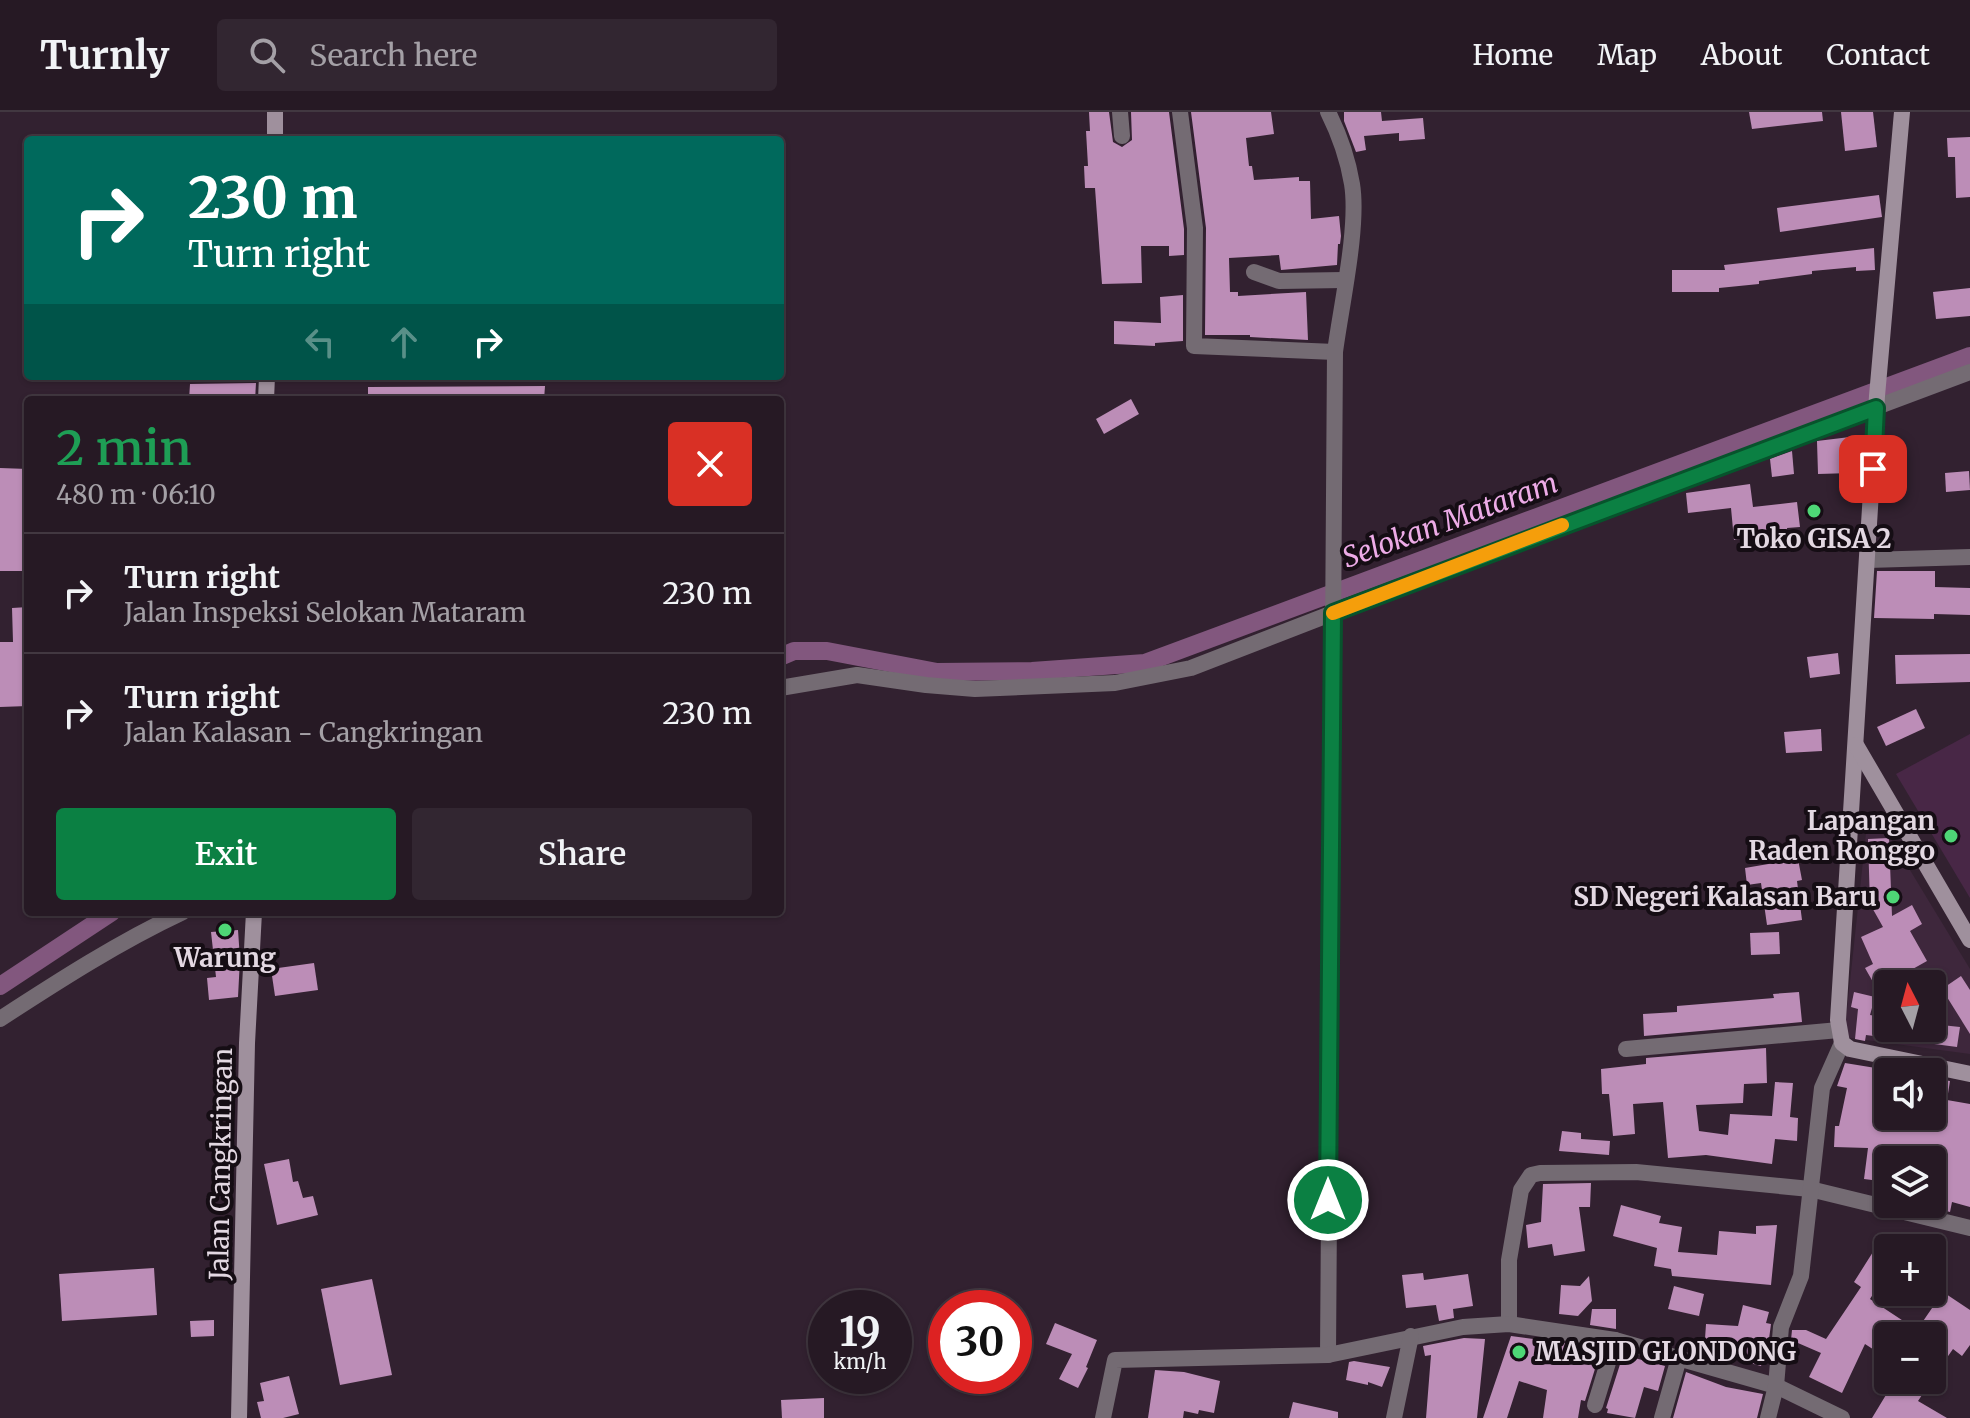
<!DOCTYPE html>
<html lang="en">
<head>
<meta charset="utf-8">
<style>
	:root { --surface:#261924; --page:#322631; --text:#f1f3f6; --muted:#a4a0a6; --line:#423841; --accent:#0b8043 }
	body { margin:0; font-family:Merriweather,serif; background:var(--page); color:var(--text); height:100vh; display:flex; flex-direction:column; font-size:30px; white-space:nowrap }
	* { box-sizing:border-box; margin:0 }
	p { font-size:26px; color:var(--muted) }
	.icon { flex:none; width:44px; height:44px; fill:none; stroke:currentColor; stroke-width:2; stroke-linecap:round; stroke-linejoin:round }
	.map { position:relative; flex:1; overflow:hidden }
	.sheet { position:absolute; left:24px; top:284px; width:760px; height:520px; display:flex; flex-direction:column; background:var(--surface); border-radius:8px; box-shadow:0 2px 6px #0004,0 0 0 2px var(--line) }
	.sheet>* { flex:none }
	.guide { position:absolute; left:24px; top:24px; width:760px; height:244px; border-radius:8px; box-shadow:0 2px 6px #0004,0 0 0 2px var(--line); background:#00695c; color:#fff; overflow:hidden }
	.needle { width:52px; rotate:354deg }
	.controls { position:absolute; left:1874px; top:858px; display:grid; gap:16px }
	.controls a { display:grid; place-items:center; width:72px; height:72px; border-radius:8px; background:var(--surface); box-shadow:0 2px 6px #0004,0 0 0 2px var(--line); font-size:40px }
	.speed { position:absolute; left:808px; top:1178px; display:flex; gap:16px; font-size:40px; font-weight:700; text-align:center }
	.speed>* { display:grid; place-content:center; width:104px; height:104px; border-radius:50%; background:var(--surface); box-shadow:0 2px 6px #0004,0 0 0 2px var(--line); line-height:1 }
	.speed small { font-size:20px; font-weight:400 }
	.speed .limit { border:12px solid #d22; background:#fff; color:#111 }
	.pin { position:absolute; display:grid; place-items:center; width:68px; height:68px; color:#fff; margin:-34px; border-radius:16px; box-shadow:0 4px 12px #0006 }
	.me { position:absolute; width:88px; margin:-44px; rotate:0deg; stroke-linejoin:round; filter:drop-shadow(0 0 6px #0008) }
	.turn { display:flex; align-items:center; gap:28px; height:168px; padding:0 32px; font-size:36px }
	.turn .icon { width:104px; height:104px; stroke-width:2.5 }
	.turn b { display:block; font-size:56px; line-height:68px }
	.lanes { display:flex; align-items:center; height:76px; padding:0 32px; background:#0003; justify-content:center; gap:40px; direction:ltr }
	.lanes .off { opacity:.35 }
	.round { display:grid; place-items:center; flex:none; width:84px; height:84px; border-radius:8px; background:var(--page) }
	.head { display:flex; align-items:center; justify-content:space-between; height:136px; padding:0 32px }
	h1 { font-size:48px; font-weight:600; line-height:60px; color:#1e9e55 }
	.action { display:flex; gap:16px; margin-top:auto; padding:16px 32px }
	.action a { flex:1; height:92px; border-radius:8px; background:var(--accent); color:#fff; font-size:32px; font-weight:600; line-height:92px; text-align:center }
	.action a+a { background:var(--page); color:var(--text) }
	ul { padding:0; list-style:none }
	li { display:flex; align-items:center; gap:24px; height:120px; padding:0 32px; border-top:2px solid var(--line) }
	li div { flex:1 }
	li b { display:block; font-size:30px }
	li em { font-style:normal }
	header { display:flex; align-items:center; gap:48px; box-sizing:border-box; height:112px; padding:0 40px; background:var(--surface); border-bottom:2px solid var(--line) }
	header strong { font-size:38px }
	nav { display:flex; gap:44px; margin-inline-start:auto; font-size:28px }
	.search { width:560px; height:72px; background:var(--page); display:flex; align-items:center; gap:20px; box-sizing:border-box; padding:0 28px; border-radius:8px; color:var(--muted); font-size:30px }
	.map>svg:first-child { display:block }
	.built { fill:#3e273c; fill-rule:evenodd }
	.pitch { fill:#482746 }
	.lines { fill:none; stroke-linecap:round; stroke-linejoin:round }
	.canal { stroke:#82577e; stroke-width:18 }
	.building { fill:#bc8db7 }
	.minor { stroke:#746b73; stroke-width:16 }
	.secondary { stroke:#9f909d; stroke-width:16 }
	.route-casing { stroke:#07532c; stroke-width:20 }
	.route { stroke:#0b8043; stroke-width:14 }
	.slow { stroke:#f59e0b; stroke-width:14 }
	.poi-dot { fill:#4ed676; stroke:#150d14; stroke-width:3 }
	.labels { text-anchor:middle; stroke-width:8; stroke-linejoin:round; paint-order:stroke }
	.poi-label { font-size:26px; font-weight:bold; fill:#e3d8e2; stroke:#150d14 }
	.street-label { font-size:26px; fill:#e3d8e2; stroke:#150d14 }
	.water-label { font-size:28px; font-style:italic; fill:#edabe7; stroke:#150d14 }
</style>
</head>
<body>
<header>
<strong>Turnly</strong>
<div class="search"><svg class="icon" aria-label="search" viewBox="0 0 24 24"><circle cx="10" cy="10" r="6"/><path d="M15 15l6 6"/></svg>Search here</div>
<nav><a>Home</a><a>Map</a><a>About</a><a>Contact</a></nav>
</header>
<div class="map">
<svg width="1970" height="1306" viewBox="0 0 1970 1306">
	<rect width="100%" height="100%" fill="#322130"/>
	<path class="built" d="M1867 712H1882L1970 857V942L1844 925ZM1888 872H1932V916H1888Z"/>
	<polygon class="pitch" points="1970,622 1970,786 1896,662"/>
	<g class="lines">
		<g class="canal">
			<polyline points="780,545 794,539 827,539 937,560 1032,559 1145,551 1970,244"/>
			<polyline points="0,874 112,800"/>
		</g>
	</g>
	<g class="building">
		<polygon points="1089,0 1109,0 1113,30 1122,35 1132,28 1131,0 1169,0 1184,117 1184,143 1169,144 1169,134 1141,134 1142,171 1102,172 1095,76 1085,76 1084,54 1088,54 1086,19 1090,19"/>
		<polygon points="1191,0 1271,0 1274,22 1246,26 1249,54 1252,54 1254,68 1299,65 1299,69 1310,69 1311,107 1339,104 1341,124 1340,132 1338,132 1337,153 1281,158 1279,143 1229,146 1230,180 1238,180 1238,184 1306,180 1308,228 1250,225 1250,223 1205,223 1206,116"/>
		<polygon points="1344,0 1381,0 1382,9 1423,6 1425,27 1399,29 1399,21 1364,24 1366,38 1356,40 1344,9"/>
		<polygon points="1749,0 1822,0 1823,9 1752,17"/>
		<polygon points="1841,0 1873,0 1877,35 1845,39"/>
		<polygon points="1970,25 1970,85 1956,86 1955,45 1948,45 1947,26"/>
		<polygon points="1879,83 1882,105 1780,120 1777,96"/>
		<polygon points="1874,136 1875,158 1856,159 1856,155 1812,159 1812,162 1759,169 1759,172 1719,176 1719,180 1672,180 1672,158 1725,158 1724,153"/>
		<polygon points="1970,176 1970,204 1936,207 1933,180"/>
		<polygon points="1183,183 1183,229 1155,231 1155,234 1114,232 1114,209 1161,211 1160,185"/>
		<polygon points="256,271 255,288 189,288 190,272"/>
		<polygon points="545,274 544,288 368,288 368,275"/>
		<polygon points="1131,287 1139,302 1104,322 1096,307"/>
		<polygon points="1850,325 1852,361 1818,362 1817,329"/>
		<polygon points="1792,339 1794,362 1772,365 1770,347"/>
		<polygon points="0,356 28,357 28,459 0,459"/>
		<polygon points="1969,359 1970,378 1946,380 1945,361"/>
		<polygon points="1750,372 1753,395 1797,390 1800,415 1787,416 1788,424 1734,428 1731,396 1688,401 1686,381"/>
		<polygon points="1877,459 1935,459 1935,475 1970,476 1970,503 1934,502 1934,507 1874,506"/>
		<polygon points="28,495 28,594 0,595 0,530 13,530 12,496"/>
		<polygon points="1838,541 1840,562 1810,566 1807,545"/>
		<polygon points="1970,542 1970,570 1896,572 1895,543"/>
		<polygon points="1916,597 1925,616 1886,634 1877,615"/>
		<polygon points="1821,617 1822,639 1786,641 1784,620"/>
		<polygon points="1889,726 1892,804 1912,793 1922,812 1910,819 1927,849 1877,877 1865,856 1873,852 1861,825 1883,815 1870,792 1868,727"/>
		<polygon points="1798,747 1802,768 1797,769 1802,808 1767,813 1761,771 1747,773 1745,756"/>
		<polygon points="238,818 240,847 238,885 209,888 207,866 216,865 211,820"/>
		<polygon points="1779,820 1780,842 1751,843 1750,821"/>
		<polygon points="314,851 318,878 275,884 271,857"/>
		<polygon points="1961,864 1970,878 1970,922 1942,877"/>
		<polygon points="1799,880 1802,910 1644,924 1643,902 1677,900 1677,894 1774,886 1773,882"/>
		<polygon points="1854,880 1875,885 1870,903 1888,906 1888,916 1932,916 1932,912 1960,915 1957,935 1866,923 1865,929 1855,927 1858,897 1851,895"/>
		<polygon points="1766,936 1767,971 1744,972 1743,991 1696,993 1699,1019 1728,1023 1730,1002 1772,1004 1775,970 1793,971 1790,1005 1798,1006 1797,1029 1775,1027 1772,1052 1706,1043 1668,1046 1663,990 1633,992 1635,1022 1613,1024 1609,982 1602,982 1601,957 1646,952 1646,946"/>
		<polygon points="1845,951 1888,958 1888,1004 1932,1004 1932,966 1950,969 1947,988 1970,992 1970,1095 1952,1090 1950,1100 1932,1095 1932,1079 1940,1048 1888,1048 1888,1070 1864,1067 1868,1036 1834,1035 1835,1014 1839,1014 1847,976 1837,974"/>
		<polygon points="1562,1019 1581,1021 1581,1027 1610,1029 1609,1043 1559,1039"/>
		<polygon points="289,1047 293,1070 298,1069 303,1086 313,1084 318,1103 277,1113 264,1052"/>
		<polygon points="1591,1071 1590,1095 1579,1095 1585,1139 1554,1144 1552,1132 1528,1136 1526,1113 1541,1110 1543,1072"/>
		<polygon points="1621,1093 1661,1104 1659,1111 1682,1115 1678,1140 1717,1143 1719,1119 1756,1122 1756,1114 1777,1113 1771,1173 1672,1164 1671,1157 1654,1154 1657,1136 1613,1124"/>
		<polygon points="1878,1132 1888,1138 1888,1158 1870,1187 1917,1218 1943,1180 1970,1198 1970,1233 1962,1244 1953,1237 1932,1267 1932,1224 1888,1224 1888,1247 1865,1232 1842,1281 1809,1265 1821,1241 1791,1228 1792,1218 1806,1218 1826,1227 1861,1175 1854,1170"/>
		<polygon points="154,1156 157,1203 62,1209 59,1162"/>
		<polygon points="1423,1161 1424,1168 1468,1162 1473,1194 1453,1197 1454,1206 1439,1209 1436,1193 1406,1196 1402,1163"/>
		<polygon points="1589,1164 1592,1189 1578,1204 1559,1202 1561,1173 1580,1174"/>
		<polygon points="372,1167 392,1263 340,1273 321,1177"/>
		<polygon points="1674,1174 1704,1182 1699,1204 1668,1197"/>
		<polygon points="1743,1193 1769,1200 1766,1211 1771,1212 1769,1227 1761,1254 1746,1250 1747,1247 1704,1242 1706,1212 1738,1214"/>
		<polygon points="1592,1197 1616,1197 1616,1217 1590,1213"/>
		<polygon points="214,1208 214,1224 191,1225 190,1209"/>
		<polygon points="1055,1211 1097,1228 1086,1255 1088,1256 1078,1276 1059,1267 1072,1242 1046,1232"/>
		<polygon points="1511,1224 1570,1232 1599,1244 1585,1289 1581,1288 1578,1306 1543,1306 1547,1278 1519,1269 1507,1306 1483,1306"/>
		<polygon points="1464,1226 1485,1227 1477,1306 1426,1306 1431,1243 1425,1244 1423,1234"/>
		<polygon points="1623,1243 1665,1254 1658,1279 1644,1275 1635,1306 1607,1301 1608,1297 1606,1296"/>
		<polygon points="1354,1249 1390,1255 1382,1275 1368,1270 1368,1273 1346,1268 1349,1250"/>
		<polygon points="1155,1258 1184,1260 1220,1269 1214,1301 1199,1298 1198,1302 1184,1299 1183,1306 1148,1306"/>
		<polygon points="1686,1260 1726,1275 1763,1282 1757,1306 1673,1306"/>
		<polygon points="289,1264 299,1302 283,1306 261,1306 257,1290 264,1289 260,1271"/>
		<polygon points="1895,1268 1932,1268 1918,1289 1947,1306 1872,1306"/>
		<polygon points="824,1286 824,1306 782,1306 781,1288"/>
		<polygon points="1293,1290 1338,1300 1338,1306 1289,1306"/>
	</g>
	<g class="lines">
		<g class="minor">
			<polyline points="1120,0 1122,24"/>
			<polyline points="1180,0 1195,116 1194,234 1335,240"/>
			<polyline points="1254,160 1279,169 1344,168"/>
			<polyline points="1868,448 1970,445"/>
			<polyline points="780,576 857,563 926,573 975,577 1115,571 1191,556 1498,437 1970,260"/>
			<path d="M0 907C60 868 119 830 183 800"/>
			<polyline points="1626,937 1839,918"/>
			<polyline points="1509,1212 1509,1148 1521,1078 1531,1063 1540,1061 1636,1060 1810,1077 1970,1116"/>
			<path d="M1328 1243 1335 240C1341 194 1359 115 1352 72 1348 48 1339 22 1328 0"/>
			<polyline points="1595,1293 1615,1228"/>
			<polyline points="1103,1306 1115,1248 1328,1243 1463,1215 1509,1212 1615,1228 1776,1274 1842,1306"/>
			<polyline points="1394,1306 1411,1224"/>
			<polyline points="1662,1306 1679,1246"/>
			<polyline points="1768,1306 1776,1274 1781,1215 1801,1164 1822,976 1842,931"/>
		</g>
		<g class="secondary">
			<polyline points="1902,0 1877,284 1838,908 1842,931 1850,937 1970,962"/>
			<polyline points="275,28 275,0"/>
			<polyline points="266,288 267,264"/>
			<polyline points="1856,633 1970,828"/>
			<polyline points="239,1306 247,931 254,800"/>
		</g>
	</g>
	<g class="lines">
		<defs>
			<polyline id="route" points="1328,1088 1333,501 1876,296 1873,357"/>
		</defs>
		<use href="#route" class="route-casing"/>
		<use href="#route" class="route"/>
		<polyline class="slow" points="1333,501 1562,413"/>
	</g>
	<g class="poi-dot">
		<circle cx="1814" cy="399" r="8"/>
		<circle cx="1951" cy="724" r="8"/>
		<circle cx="1893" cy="785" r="8"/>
		<circle cx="225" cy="818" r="8"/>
		<circle cx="1519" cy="1240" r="8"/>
	</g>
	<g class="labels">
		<g class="poi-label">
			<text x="1814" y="436">Toko GISA 2</text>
			<text x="1935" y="718" text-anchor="end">Lapangan<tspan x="1935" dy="30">Raden Ronggo</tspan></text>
			<text x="1877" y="794" text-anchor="end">SD Negeri Kalasan Baru</text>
			<text x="225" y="855">Warung</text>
			<text x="1535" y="1249" text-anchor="start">MASJID GLONDONG</text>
		</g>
		<g class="street-label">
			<text transform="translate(221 1052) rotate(-89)" y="9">Jalan Cangkringan</text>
		</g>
		<g class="water-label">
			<text transform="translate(1450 408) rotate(-20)" y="10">Selokan Mataram</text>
		</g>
	</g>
</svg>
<div class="controls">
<a><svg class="needle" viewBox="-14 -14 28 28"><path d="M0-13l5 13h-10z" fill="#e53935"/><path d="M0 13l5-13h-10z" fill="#a4a0a6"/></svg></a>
<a><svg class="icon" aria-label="sound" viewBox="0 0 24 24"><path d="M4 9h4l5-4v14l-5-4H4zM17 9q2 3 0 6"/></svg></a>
<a><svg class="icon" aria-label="layers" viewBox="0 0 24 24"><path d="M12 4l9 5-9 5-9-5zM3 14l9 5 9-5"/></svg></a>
<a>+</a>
<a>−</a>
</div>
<div class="speed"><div>19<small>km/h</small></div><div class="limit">30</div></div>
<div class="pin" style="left:1873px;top:357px;background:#d93025"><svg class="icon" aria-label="arrive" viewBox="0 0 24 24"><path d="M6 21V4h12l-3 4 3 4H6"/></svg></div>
<svg class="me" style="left:1328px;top:1088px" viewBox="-20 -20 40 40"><circle r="17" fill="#0b8043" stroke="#fff" stroke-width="3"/><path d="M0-11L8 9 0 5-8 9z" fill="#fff"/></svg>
<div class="guide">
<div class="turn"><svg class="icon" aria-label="right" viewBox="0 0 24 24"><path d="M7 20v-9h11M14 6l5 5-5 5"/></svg><div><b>230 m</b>Turn right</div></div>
<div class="lanes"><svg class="icon off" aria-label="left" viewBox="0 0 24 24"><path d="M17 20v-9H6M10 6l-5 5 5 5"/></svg><svg class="icon off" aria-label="ahead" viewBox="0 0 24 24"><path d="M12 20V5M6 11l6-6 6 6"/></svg><svg class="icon" aria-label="right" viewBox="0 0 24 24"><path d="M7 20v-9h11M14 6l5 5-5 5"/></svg></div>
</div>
<section class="sheet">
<div class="head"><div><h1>2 min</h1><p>480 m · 06:10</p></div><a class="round" style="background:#d93025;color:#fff"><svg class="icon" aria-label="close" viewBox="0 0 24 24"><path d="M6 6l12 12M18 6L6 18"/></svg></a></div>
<ul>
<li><svg class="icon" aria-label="right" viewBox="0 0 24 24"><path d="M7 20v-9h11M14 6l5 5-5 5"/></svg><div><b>Turn right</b><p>Jalan Inspeksi Selokan Mataram</p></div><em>230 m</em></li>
<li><svg class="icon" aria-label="right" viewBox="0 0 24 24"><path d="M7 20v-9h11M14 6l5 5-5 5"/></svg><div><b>Turn right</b><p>Jalan Kalasan - Cangkringan</p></div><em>230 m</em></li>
</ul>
<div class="action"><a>Exit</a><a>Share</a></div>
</section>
</div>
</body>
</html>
